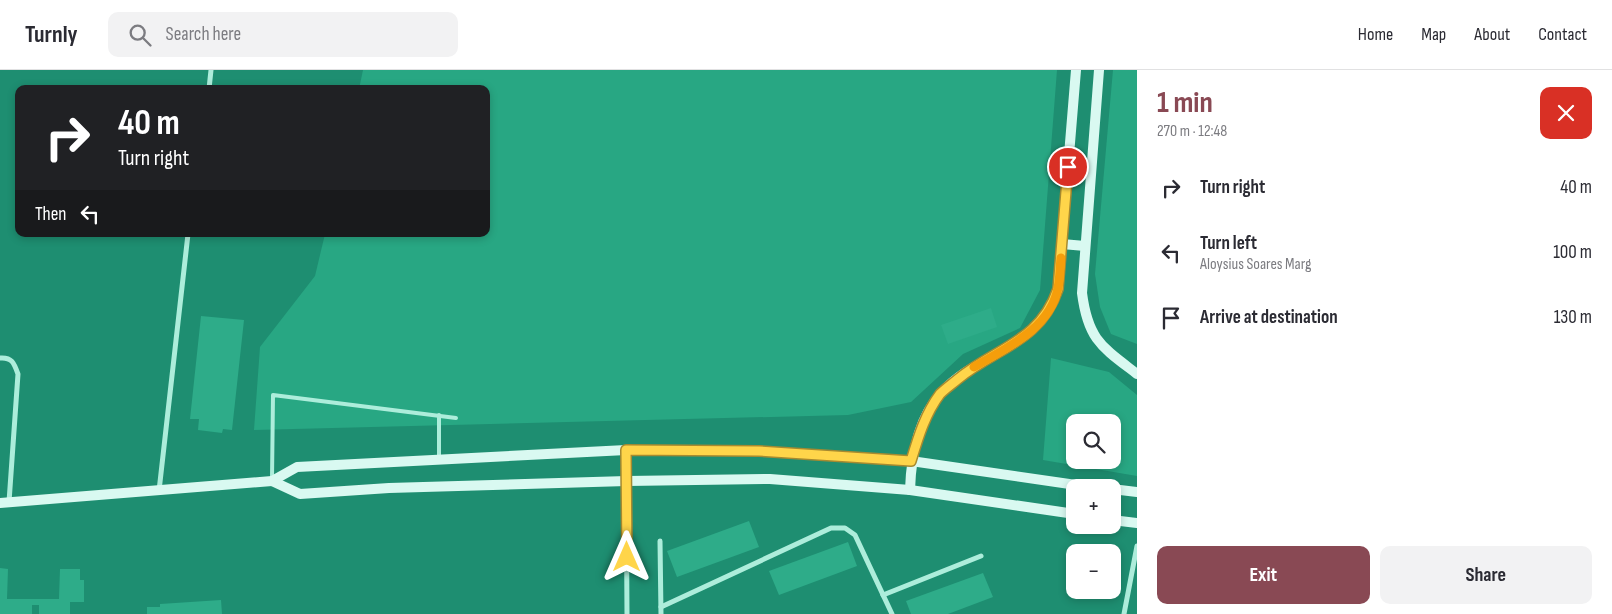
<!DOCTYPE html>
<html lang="en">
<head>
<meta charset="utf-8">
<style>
	:root { --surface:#fff; --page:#f2f2f3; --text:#2b2b33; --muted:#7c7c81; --line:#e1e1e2; --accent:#894954 }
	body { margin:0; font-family:"Sofia Sans Condensed",sans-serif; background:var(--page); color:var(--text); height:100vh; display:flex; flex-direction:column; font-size:19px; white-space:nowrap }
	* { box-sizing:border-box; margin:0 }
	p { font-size:16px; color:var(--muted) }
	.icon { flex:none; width:28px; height:28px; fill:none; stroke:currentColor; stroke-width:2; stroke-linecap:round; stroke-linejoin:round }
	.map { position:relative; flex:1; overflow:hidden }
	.panel { display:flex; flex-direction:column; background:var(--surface); width:475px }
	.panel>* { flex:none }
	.hud { position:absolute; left:15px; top:15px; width:475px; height:152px; border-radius:10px; box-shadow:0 2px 8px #0003; background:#202124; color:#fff; overflow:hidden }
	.fabs { position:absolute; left:1066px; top:344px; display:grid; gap:10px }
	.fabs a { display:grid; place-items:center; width:55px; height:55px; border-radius:10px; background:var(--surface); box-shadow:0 2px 8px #0003; font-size:25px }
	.pin { position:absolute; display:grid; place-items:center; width:42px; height:42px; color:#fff; margin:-21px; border:2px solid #fff; border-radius:50%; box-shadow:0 1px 5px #0007 }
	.me { position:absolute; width:55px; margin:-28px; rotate:0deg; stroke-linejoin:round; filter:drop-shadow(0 0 4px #0008) }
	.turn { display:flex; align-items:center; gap:18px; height:105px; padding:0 20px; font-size:22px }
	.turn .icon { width:65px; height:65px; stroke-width:2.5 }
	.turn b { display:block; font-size:35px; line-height:42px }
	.then { display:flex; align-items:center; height:48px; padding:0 20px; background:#0003; gap:10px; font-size:19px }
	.round { display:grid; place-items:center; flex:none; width:52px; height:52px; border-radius:10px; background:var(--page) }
	.head { display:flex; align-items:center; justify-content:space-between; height:85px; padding:0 20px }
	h1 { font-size:30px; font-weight:700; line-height:38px; color:var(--accent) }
	.button { display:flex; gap:10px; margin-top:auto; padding:10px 20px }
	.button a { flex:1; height:58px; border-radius:10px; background:var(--accent); color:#fff; font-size:20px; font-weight:700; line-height:58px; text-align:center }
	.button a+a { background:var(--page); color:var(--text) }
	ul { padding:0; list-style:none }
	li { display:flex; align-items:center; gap:15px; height:65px; padding:0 20px }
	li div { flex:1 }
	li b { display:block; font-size:19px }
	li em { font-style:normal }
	header { display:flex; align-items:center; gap:30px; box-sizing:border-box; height:70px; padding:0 25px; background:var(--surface); border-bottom:1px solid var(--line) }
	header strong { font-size:24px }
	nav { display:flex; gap:28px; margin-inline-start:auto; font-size:18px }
	.search { width:350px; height:45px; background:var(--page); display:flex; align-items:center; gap:12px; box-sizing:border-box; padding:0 18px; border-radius:10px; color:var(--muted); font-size:19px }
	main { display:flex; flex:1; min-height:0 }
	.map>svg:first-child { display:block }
	.green { fill:#28a783; fill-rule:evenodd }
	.building { fill:#2eac89 }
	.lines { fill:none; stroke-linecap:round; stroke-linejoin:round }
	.lane { stroke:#adeddb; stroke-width:4 }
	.street { stroke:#adeddb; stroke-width:5 }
	.secondary { stroke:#d9f9f1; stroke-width:10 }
	.route-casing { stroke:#a68a30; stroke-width:12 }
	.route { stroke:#ffd54a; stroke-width:9 }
	.slow { stroke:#f59e0b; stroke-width:9 }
</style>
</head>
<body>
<header>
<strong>Turnly</strong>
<div class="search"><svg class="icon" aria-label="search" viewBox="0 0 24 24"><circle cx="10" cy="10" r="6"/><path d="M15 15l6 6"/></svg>Search here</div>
<nav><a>Home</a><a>Map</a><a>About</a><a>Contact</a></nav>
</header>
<main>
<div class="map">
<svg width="1137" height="544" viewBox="0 0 1137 544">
	<rect width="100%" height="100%" fill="#1e8e71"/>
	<g class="green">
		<polygon points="363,0 1057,0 1040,220 1020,258 963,284 911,332 848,345 254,360 260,277 315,206 325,164 486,164 486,19 359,19"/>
		<polygon points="1113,0 1137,0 1137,274 1111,264 1100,237 1095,204"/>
		<path d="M1051 288 1109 302 1137 325V406L1043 390ZM1112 352V390H1075V352Z"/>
	</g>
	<g class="building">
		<polygon points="991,238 997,257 948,274 941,255"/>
		<polygon points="201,246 244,250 232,360 223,359 222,363 198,360 199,349 190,349"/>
		<polygon points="749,451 759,477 677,507 667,481"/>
		<polygon points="848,472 857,496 779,525 769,501"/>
		<polygon points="0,498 8,499 7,529 59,529 60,499 80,499 80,510 84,510 84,532 70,532 70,544 39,544 39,535 32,535 32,544 0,544"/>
		<polygon points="983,503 993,527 948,544 911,544 906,531"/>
		<polygon points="221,530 222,544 147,544 147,537 160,537 160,534"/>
	</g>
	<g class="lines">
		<g class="lane">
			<polyline points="439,345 439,388"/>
			<polyline points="272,409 273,325 456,348"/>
		</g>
		<g class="street">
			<polyline points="209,19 211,0"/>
			<path d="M0 288C12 287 14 293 18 304L9 432"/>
			<polyline points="626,380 627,544"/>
			<polyline points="159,421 188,164"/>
			<polyline points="660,471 661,544"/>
			<polyline points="883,525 981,486"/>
			<polyline points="661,537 831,458 845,458 855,465 892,544"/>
			<polyline points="1124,544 1137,476"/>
		</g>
		<g class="secondary">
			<path d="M1099 0 1082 223C1088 270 1102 277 1137 304"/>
			<polyline points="1062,174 1085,176"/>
			<polyline points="272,411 300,424 389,418 627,411 770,409 910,420 1075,444"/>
			<polyline points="1112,419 1137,422"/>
			<path d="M910 420C911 387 918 349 941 323 979 281 1037 281 1058 219L1076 0"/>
			<polyline points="0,433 272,411 297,397 626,380 759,381 911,391 1097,418"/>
			<polyline points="1112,450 1137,453"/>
		</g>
	</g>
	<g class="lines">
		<defs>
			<path id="route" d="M627 487 626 380 759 381 911 391C918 368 925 344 940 324 945 319 952 314 958 309 997 277 1040 272 1058 219L1068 97"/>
		</defs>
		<use href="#route" class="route-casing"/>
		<use href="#route" class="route"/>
		<path class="slow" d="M974 297C1006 278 1050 259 1058 218 1060 209 1060 198 1061 188"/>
	</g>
</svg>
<div class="fabs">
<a><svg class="icon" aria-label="search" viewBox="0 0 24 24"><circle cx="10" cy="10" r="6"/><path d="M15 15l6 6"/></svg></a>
<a>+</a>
<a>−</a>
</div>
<div class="pin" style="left:1068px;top:97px;background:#d93025"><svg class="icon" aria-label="arrive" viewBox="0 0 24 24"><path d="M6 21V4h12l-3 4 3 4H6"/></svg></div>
<svg class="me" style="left:627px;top:487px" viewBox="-20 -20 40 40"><path d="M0-17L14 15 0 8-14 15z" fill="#ffd54a" stroke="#fff" stroke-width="4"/></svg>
<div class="hud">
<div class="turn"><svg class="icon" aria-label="right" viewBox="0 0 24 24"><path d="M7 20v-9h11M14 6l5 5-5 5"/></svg><div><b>40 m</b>Turn right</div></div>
<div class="then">Then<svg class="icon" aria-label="left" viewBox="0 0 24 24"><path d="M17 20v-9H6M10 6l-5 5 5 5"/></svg></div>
</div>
</div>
<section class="panel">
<div class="head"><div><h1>1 min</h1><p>270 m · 12:48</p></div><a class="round" style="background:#d93025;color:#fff"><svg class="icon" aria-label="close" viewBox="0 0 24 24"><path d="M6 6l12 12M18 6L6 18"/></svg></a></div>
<ul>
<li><svg class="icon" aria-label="right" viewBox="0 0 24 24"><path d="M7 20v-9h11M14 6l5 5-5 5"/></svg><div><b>Turn right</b></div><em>40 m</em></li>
<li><svg class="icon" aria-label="left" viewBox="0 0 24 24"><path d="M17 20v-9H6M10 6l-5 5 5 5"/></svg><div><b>Turn left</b><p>Aloysius Soares Marg</p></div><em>100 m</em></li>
<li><svg class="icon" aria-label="arrive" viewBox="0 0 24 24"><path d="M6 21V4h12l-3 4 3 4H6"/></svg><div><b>Arrive at destination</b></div><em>130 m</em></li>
</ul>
<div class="button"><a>Exit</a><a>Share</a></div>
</section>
</main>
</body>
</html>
